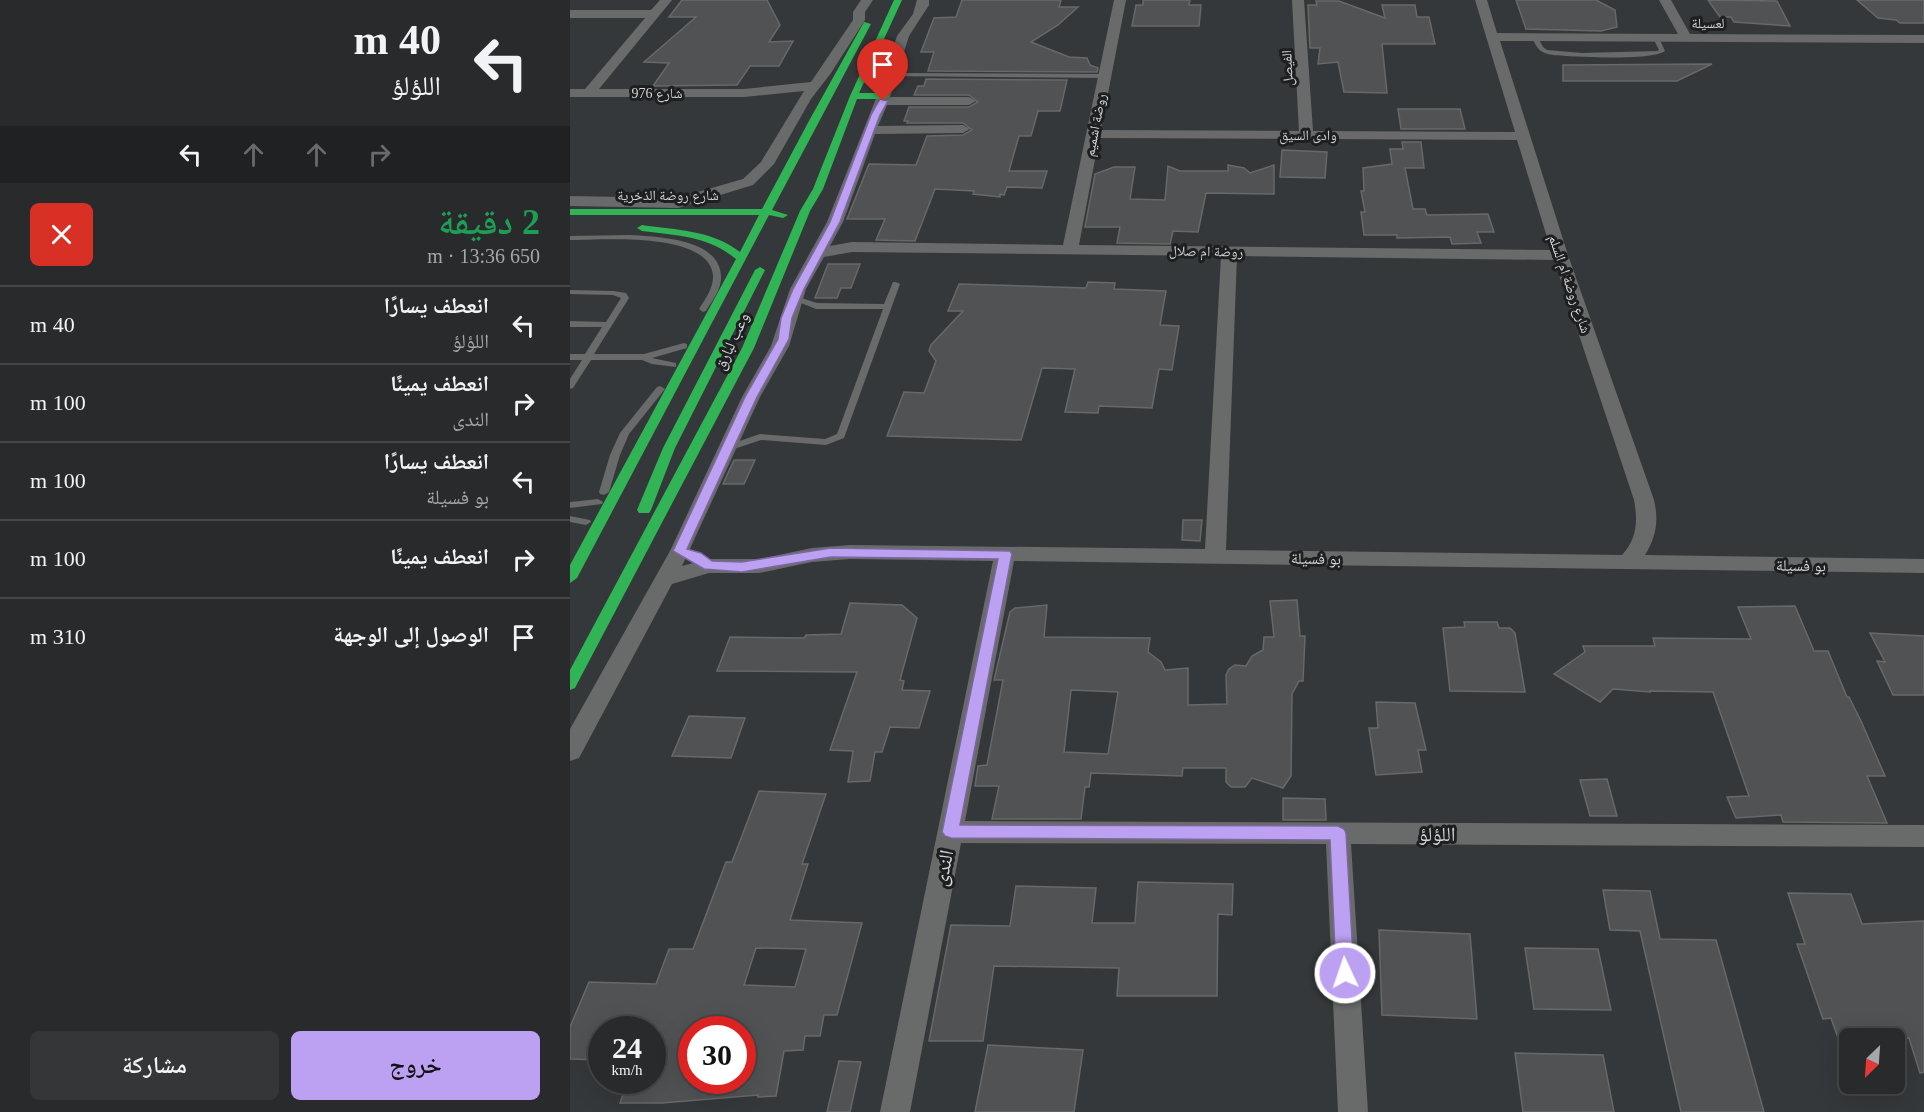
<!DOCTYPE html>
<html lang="ar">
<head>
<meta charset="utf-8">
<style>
	:root { --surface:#282a2c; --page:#343638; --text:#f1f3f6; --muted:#a5a7a9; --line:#444648; --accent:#bca0f2 }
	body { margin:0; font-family:"Times New Roman","Noto Naskh Arabic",serif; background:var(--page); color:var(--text); direction:rtl; height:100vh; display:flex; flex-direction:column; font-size:22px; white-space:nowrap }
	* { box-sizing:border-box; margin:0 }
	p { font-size:20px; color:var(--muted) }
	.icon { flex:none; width:33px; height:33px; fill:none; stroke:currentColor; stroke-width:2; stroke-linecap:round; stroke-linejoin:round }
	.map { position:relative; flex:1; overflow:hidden; direction:ltr }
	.details { display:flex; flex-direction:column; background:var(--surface); width:570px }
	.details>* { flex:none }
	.hud { background:#282a2c; color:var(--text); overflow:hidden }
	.needle { width:39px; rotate:205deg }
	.controls { position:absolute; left:1269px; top:1028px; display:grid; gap:12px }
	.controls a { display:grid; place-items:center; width:66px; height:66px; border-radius:9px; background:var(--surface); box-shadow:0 6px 24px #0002,0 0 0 2px var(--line); font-size:30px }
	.speed { position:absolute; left:18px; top:1016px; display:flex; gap:12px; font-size:30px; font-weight:700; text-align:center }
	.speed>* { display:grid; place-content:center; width:78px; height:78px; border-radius:50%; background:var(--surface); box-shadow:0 6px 24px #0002,0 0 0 2px var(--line); line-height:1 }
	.speed small { font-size:15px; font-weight:400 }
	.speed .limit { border:9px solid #d22; background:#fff; color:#111 }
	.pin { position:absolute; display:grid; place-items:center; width:51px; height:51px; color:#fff; margin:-62px -26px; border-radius:50% 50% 50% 0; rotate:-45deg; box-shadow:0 0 6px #0007 }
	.pin .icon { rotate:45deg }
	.me { position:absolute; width:66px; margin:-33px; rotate:357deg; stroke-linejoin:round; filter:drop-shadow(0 0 4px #0008) }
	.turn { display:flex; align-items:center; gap:21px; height:126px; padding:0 30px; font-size:27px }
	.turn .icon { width:78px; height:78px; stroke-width:2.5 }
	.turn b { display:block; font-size:42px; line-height:51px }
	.lanes { display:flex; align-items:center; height:57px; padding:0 30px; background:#0003; justify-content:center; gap:30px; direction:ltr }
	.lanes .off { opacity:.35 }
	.round { display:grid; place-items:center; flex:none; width:63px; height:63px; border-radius:9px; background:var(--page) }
	.headline { display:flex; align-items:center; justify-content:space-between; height:102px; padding:0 30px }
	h1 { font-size:36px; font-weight:600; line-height:45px; color:#1e9e55 }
	.button { display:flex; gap:12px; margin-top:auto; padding:12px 30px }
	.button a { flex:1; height:69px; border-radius:9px; background:var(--accent); color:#111; font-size:24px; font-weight:600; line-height:69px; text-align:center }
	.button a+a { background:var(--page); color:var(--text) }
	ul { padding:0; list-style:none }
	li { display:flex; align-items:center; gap:18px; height:78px; padding:0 30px; border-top:2px solid var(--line) }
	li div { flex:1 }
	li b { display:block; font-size:22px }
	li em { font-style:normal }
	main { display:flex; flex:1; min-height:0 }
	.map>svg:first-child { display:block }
	.building { fill:#505254; stroke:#66686a; stroke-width:1.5; fill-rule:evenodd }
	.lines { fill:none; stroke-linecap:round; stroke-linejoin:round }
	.lane { fill:#696a6a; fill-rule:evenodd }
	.street { fill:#696a6a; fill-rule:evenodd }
	.fast { fill:#30b455; fill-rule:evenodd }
	.route { fill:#bca0f2; stroke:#7a689d; stroke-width:1.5 }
	.labels { text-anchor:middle; stroke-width:6; stroke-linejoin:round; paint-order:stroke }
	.far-street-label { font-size:14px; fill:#d2d5d7; stroke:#1d1f21 }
	.street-label { font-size:16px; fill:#d2d5d7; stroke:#1d1f21 }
	.near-street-label { font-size:20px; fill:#d2d5d7; stroke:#1d1f21 }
</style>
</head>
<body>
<main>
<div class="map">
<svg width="1354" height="1112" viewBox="0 0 1354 1112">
	<rect width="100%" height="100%" fill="#35383a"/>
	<g class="building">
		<polygon points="112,0 197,0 210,25 199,42 223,41 209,66 180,66 167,85 83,86 99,63 74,62 126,17 99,17"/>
		<polygon points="392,0 491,0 489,7 508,7 488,25 461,42 499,57 517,58 520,65 528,68 527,72 358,71 364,52 351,52 364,18 386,17"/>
		<polygon points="573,0 620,0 619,5 631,5 629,26 562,26 566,5 573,5"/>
		<polygon points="946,0 1026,0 1045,10 1047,27 1031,31 956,29"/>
		<polygon points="1138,0 1207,1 1220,26 1164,22 1161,17 1150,17"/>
		<polygon points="1287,0 1354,0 1354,23 1330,23 1326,20 1308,18"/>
		<polygon points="746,1 769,1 815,18 812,5 845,5 847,17 859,17 865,44 812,44 817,93 774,92 768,62 748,64 750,48 740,48 738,5 747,5"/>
		<polygon points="1142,64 1107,81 993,81 993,65"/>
		<polygon points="356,79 497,80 490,111 468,111 461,136 449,136 439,171 477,171 472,188 437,187 434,195 430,194 430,197 403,194 404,191 365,189 345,241 306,240 315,219 277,219 299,164 346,165 357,136 393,135 402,130 393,123 337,123 338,121 334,121 339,107 399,107 408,102 399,95 344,95 348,86 354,86"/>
		<polygon points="828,109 890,109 895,129 831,129"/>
		<polygon points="832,142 851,142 854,168 835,168 843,209 855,209 857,215 918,214 924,232 907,232 911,243 882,244 880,237 827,238 827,235 794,235 791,212 795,212 791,191 794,191 793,168 822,164 820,149 833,149"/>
		<polygon points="712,150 757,152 755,178 710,177"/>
		<polygon points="658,165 674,168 680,173 704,165 704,194 636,193 628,232 603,231 600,244 547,243 550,227 515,227 525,174 544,167 565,167 560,199 595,200 598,166 610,171 658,171"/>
		<polygon points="258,264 290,264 281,288 271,288 267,298 245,298"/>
		<polygon points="518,282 545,283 544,289 596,291 590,325 609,326 602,370 589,369 582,408 529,406 528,413 495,412 505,369 472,368 451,440 317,436 334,392 354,393 366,361 359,351 361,345 393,311 378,311 389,284 516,288"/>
		<polygon points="164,460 185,460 174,484 153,484"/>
		<polygon points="613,520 632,520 630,541 612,540"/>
		<path d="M727 600 730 636H735L733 681H729L722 694 721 776 713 788 682 778 675 787H661L656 782V768H613L612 776 521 773 519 787H515L511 819H422L429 786H405L408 766 417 765 433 680H424L440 612 445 608 477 605 474 637 580 638 578 652 591 662 595 670 618 668V705L657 704 656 675 659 669 665 665 676 666 682 656 693 650 694 637H704L700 601ZM501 690 548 692 538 754 494 752Z"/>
		<polygon points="280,603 332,605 347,618 330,680 334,681 332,690 360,691 349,728 320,727 312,752 305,752 300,781 278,782 283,751 260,750 287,672 147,671 160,637 234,638 236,635 271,634"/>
		<polygon points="1225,606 1244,651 1258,651 1277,697 1279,697 1291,721 1315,776 1297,776 1317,823 1213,822 1211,815 1166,818 1157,797 1179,796 1143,692 1080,691 1080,692 1043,689 1030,702 984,674 1015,652 1013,646 1085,646 1083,638 1181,639 1168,607"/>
		<polygon points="894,622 927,622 929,628 940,628 945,633 955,692 880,691 873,628 895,627"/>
		<polygon points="1300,633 1354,636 1354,695 1323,695 1307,661 1315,662"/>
		<polygon points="806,702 845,703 856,750 848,750 852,772 806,775 799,728 808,728"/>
		<polygon points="119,716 175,718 161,758 102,756"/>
		<polygon points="1037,779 1047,816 1020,816 1010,780"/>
		<path d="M189 791 256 794 232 864H238L220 920 292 923 267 1015H254L250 1036H235L233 1050 214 1051 206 1096 188 1097V1095L92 1103H50L58 1080H82V1029H32V1060L0 1059V1027L19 982 86 984 99 949H123L156 862H162ZM186 948 236 949 225 987 174 985ZM122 1029H172V1080H122Z"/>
		<polygon points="713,798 755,799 756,820 713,820"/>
		<polygon points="568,882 663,884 662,915 648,914 647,996 547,996 549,968 424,966 413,1041 359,1041 381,925 440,926 446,886 526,888 522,923 565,923"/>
		<polygon points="1033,890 1080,891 1090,939 1146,940 1194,1112 1111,1112 1070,931 1040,930"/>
		<polygon points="1218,893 1281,894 1292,924 1354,921 1354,1072 1350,1073 1339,1038 1268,1038 1261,1018 1253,1019 1227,944 1235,944"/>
		<polygon points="809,930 900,934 907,1019 812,1015"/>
		<polygon points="955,948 1028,949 1041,1010 964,1009"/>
		<polygon points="418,1045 513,1050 504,1112 405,1112"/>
		<polygon points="945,1053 1033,1055 1044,1112 953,1112"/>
		<polygon points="269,1061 291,1062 280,1112 257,1112"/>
	</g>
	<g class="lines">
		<g class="lane">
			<path d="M963 36H967L973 47 977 50 1012 53 1087 51 1089 50 1083 38 1086 36 1089 38 1095 51C1081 61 1004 57 983 55 970 53 967 49 962 37Z"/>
			<polygon points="319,73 535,74 538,76 535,78 317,76 317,74"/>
			<path d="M60 235C88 237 149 238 151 276 152 289 142 301 136 311L133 312 129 309C135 300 144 287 143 275 138 231 32 240 0 240V236Z"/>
			<polygon points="323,282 326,282 330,284 274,438 256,445 191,440 161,450 155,450 153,448 155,446 190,434 255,439 267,434 313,309 246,309 221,299 225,296 247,303 314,304"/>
			<polygon points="0,290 43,291 56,293 59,298 24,354 74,354 114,343 117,344 117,348 82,358 106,363 106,367 82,364 72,360 21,360 3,388 0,389 0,379 12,360 0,360 0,354 15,354 32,327 0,327 0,321 36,322 51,298 43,295 0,294"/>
			<polygon points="90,386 95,389 59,434 50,455 39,492 34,495 30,494 29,492 40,455 50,433 87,387"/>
			<polygon points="28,499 33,502 32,504 0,508 0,502"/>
			<polygon points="0,516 20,520 21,522 16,525 0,522"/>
		</g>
		<g class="street">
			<polygon points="90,0 102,0 29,89 174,89 241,82 283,20 283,12 291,0 303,0 295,12 295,20 261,73 241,99 204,164 183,185 108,208 0,206 0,196 107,198 173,179 191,162 234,91 174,97 0,97 0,89 15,89 75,18 0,18 0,10 81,10"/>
			<path d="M347 0H359V5L339 36 320 97H399L406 101 399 105H317L308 126 393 125 400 129 393 133 305 134 273 222 260 246 282 242 493 245 544 0H556L531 130 729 131 722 0H734L743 131 945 132 905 0H917L927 33 1108 34 1089 0H1101L1120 34 1354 35V43L930 41 998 255 1084 500C1089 521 1086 537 1075 555L1354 559V573L444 561 395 821 1354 825V847L781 844 798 1112H768L756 844 391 843 340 1112H310L423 561 280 559 242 562 189 573H139L102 584 9 758 0 761V729L100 551 172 397 201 346 220 289 257 222 307 96 327 36 343 14ZM529 138 947 140 981 250 509 245ZM282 252 651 256 635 549 280 545 242 548 189 559H138L112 566 190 397 219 346 236 289 254 257ZM667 256 984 260 1064 500C1068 521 1067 539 1052 555L656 550Z"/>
		</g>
		<g class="fast">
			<polygon points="324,0 332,0 289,93 315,93 319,96 315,99 287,99 253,189 240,211 184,348 7,684 5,688 0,690 0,670 172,348 230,211 243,189 280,96"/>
			<path d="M294 22 301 24 202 210 218 215 213 218 199 215 7 578 0 583V565L166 259C136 235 109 236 72 231L67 228 72 225C106 230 142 230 170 252L189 215H0V209H192L240 119Z"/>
			<polygon points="190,267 195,270 105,448 81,510 79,513 69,513 67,510 93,448 185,270"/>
		</g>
	</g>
	<polygon class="route" points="310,99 318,101 310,115 270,222 234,289 222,318 219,339 187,397 117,549 131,553 142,561 172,562 261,548 440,551 442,554 390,825 768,826 774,829 776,833 784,973 782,978 775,981 769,978 766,973 760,840 381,838 375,836 372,832 428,559 261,557 172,572 134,569 103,551 175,397 208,339 211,318 223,289 260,222 301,115"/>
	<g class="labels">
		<g class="far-street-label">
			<text x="1138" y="28">لعسيلة</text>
			<text transform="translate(717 68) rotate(-93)" y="5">الفيصل</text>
			<text x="87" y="98">شارع 976</text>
			<text transform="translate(525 125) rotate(-79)" y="5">روضة اشميم</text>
			<text x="738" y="140">وادى السيق</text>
			<text x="98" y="200">شارع روضة الذخرية</text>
			<text transform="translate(636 251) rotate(1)" y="5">روضة ام صلال</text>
			<text transform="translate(1000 284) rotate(71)" y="5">شارع روضة ام السلم</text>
		</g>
		<g class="street-label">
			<text transform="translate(161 341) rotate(-65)" y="6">وعب لبارق</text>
			<text transform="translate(746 558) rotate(1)" y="6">بو فسيلة</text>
			<text transform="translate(1231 565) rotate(1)" y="6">بو فسيلة</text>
		</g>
		<g class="near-street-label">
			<text x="867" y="841">اللؤلؤ</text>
			<text transform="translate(373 868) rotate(-79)" y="7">الندى</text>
		</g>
	</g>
</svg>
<div class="controls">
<a><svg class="needle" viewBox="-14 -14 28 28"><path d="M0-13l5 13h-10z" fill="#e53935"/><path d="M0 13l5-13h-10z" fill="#a5a7a9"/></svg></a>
</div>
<div class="speed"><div>24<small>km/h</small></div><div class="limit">30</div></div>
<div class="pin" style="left:313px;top:101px;background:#d93025"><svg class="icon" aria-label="arrive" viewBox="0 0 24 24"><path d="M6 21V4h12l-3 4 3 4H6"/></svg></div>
<svg class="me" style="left:775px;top:973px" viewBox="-20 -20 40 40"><circle r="17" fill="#bca0f2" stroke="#fff" stroke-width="3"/><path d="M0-11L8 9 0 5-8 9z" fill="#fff"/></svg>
</div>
<section class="details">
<div class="hud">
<div class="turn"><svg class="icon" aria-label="left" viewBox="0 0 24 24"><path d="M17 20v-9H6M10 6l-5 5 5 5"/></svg><div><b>40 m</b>اللؤلؤ</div></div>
<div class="lanes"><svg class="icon" aria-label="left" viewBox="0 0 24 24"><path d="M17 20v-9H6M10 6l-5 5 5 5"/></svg><svg class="icon off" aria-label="ahead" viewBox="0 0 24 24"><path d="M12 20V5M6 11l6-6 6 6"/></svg><svg class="icon off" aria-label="ahead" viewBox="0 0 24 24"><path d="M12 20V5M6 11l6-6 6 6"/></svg><svg class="icon off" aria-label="right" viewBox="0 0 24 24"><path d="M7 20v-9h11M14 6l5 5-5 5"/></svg></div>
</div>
<div class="headline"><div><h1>2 دقيقة</h1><p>650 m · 13:36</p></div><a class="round" style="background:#d93025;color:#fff"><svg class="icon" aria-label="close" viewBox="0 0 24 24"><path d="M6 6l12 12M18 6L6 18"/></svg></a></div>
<ul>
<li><svg class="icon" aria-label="left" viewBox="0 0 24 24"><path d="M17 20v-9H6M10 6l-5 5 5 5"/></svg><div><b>انعطف يسارًا</b><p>اللؤلؤ</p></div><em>40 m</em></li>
<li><svg class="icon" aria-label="right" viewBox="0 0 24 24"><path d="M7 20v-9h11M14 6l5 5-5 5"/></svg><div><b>انعطف يمينًا</b><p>الندى</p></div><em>100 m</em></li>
<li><svg class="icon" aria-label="left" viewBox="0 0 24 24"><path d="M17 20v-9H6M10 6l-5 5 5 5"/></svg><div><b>انعطف يسارًا</b><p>بو فسيلة</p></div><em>100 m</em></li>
<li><svg class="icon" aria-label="right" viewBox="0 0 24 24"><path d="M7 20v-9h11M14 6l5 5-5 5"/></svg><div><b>انعطف يمينًا</b></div><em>100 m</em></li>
<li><svg class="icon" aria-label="arrive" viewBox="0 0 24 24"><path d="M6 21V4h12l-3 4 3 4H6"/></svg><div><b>الوصول إلى الوجهة</b></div><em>310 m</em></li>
</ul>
<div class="button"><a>خروج</a><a>مشاركة</a></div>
</section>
</main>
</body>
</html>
